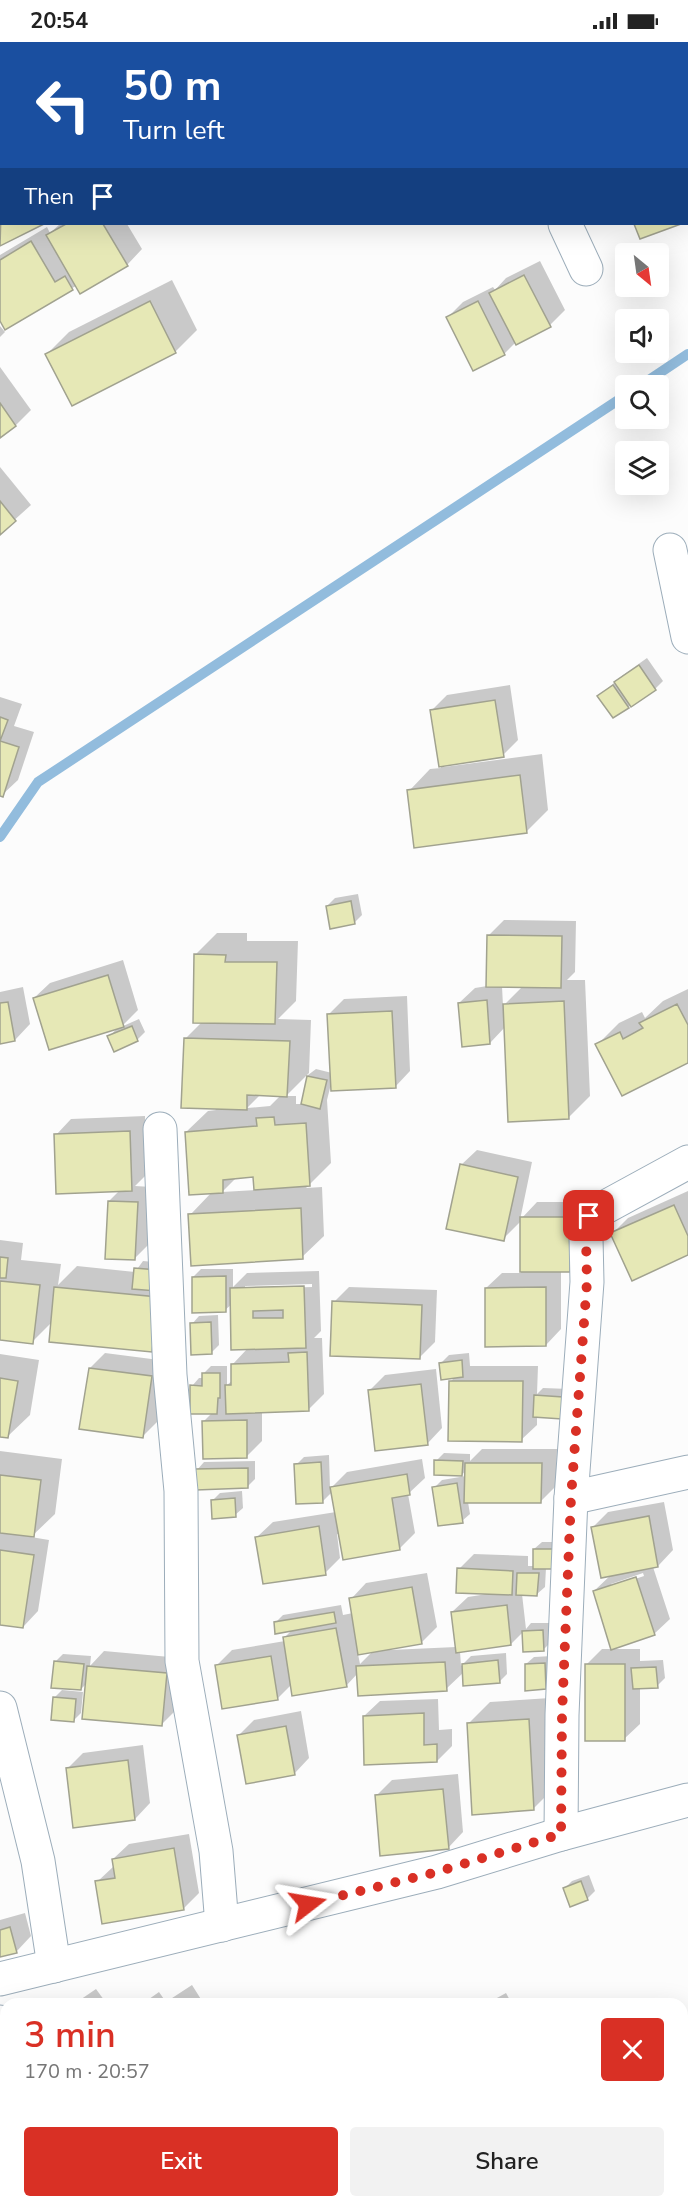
<!DOCTYPE html>
<html lang="en">
<head>
<meta charset="utf-8">
<style>
	:root { --surface:#fff; --page:#f2f2f2; --text:#222; --muted:#767676; --accent:#d93025 }
	body { margin:0; font-family:"Nunito Sans",sans-serif; background:var(--page); color:var(--text); height:100vh; display:flex; flex-direction:column; font-size:22px; white-space:nowrap }
	* { box-sizing:border-box; margin:0 }
	p { font-size:20px; color:var(--muted) }
	.icon { flex:none; width:33px; height:33px; fill:none; stroke:currentColor; stroke-width:2; stroke-linecap:round; stroke-linejoin:round }
	.map { position:relative; flex:1; overflow:hidden }
	.sheet { position:absolute; left:0px; top:1956px; width:688px; height:210px; display:flex; flex-direction:column; background:var(--surface); border-radius:18px 18px 0 0; box-shadow:0 6px 24px #0002 }
	.sheet>* { flex:none }
	.hud { position:absolute; left:0px; top:0px; width:688px; height:183px; box-shadow:0 6px 24px #0002; background:#1a4fa0; color:#fff; overflow:hidden }
	.needle { width:39px; rotate:151deg }
	.tools { position:absolute; left:615px; top:201px; display:grid; gap:12px }
	.tools a { display:grid; place-items:center; width:54px; height:54px; border-radius:6px; background:var(--surface); box-shadow:0 6px 24px #0002; font-size:30px }
	.pin { position:absolute; display:grid; place-items:center; width:51px; height:51px; color:#fff; margin:-26px; border-radius:12px; box-shadow:0 3px 9px #0006 }
	.me { position:absolute; width:66px; margin:-33px; rotate:76deg; stroke-linejoin:round; filter:drop-shadow(0 0 4px #0008) }
	.turn { display:flex; align-items:center; gap:21px; height:126px; padding:0 24px; font-size:27px }
	.turn .icon { width:78px; height:78px; stroke-width:2.5 }
	.turn b { display:block; font-size:42px; line-height:51px }
	.then { display:flex; align-items:center; height:57px; padding:0 24px; background:#0003; gap:12px; font-size:22px }
	.round { display:grid; place-items:center; flex:none; width:63px; height:63px; border-radius:6px; background:var(--page) }
	.summary { display:flex; align-items:center; justify-content:space-between; height:102px; padding:0 24px }
	h1 { font-size:36px; font-weight:600; line-height:45px; color:var(--accent) }
	.primary-button { display:flex; gap:12px; margin-top:auto; padding:12px 24px }
	.primary-button a { flex:1; height:69px; border-radius:6px; background:var(--accent); color:#fff; font-size:24px; font-weight:600; line-height:69px; text-align:center }
	.primary-button a+a { background:var(--page); color:var(--text) }
	.status { display:flex; justify-content:space-between; align-items:center; height:42px; padding:0 30px; background:var(--surface); direction:ltr }
	.status svg { height:16px; fill:currentColor }
	.map>svg:first-child { display:block }
	.shadow { fill:#0003; fill-rule:evenodd }
	.lines { fill:none; stroke-linecap:round; stroke-linejoin:round }
	.stream { stroke:#92bcdd; stroke-width:10 }
	.building { fill:#e6e8b6; stroke:#a1a28f; stroke-width:1.5; fill-rule:evenodd }
	.street-casing { stroke:#9cadba; stroke-width:35 }
	.street { stroke:#fff; stroke-width:33 }
	.route { stroke:#d93025; stroke-width:10; stroke-dasharray:0 18 }
</style>
</head>
<body>
<div class="status"><b>20:54</b><svg viewBox="0 0 49 12"><path d="M0 12V9h3v3zM5 12V6h3v6zM10 12V3h3v9zM15 12V0h3v12zM26 1h20v11H26zM47 4h2v5h-2z"/></svg></div>
<div class="map">
<svg width="688" height="2166" viewBox="0 0 688 2166">
	<rect width="100%" height="100%" fill="#fcfcfc"/>
	<g class="shadow">
		<polygon points="0,0 20,2 2,2 0,24"/>
		<polygon points="687,104 688,104 687,178"/>
		<polygon points="0,127 2,127 2,182 41,182 0,202"/>
		<polygon points="60,182 127,182 142,207 127,223 0,276 0,213 47,185 50,191"/>
		<polygon points="636,182 677,182 641,195"/>
		<polygon points="540,219 565,268 550,283 516,300 504,312 448,275 463,260 493,245 495,248 506,236"/>
		<polygon points="172,238 197,288 175,310 47,312 69,290"/>
		<polygon points="0,284 5,290 0,295"/>
		<polygon points="0,325 31,368 16,383 0,394"/>
		<polygon points="0,425 31,463 0,491"/>
		<polygon points="647,616 663,639 655,647 628,665 599,654 623,633"/>
		<polygon points="510,643 518,698 503,713 444,723 444,725 542,712 548,768 527,789 409,749 430,727 441,726 432,668 447,653"/>
		<polygon points="0,655 22,662 14,684 34,690 18,738 2,753 0,752"/>
		<polygon points="358,852 362,873 354,881 327,864 335,856"/>
		<path d="M504 878 576 879 575 930 567 938H585L590 1054 568 1076 506 984 490 1001 459 961 475 946 487 944 489 893ZM502 944H523L503 964Z"/>
		<path d="M217 891H247V899H298L296 959 278 977 311 978 309 1031 286 1054H296V1062H302L308 1033 316 1027 332 1031 329 972 344 957 407 954 410 1029 395 1045 331 1042 327 1058 331 1121 306 1146 322 1145 324 1194 302 1215 190 1173 212 1150 186 1090 208 1069 216 1068 185 997 202 980 195 913ZM261 1052 281 1053 270 1064 247 1066ZM254 1133 256 1148 222 1150 237 1135Z"/>
		<polygon points="123,918 138,968 121,985 139,977 145,990 137,998 109,995 119,984 34,956 50,941"/>
		<polygon points="23,945 30,982 15,998 0,1001 0,950"/>
		<polygon points="688,947 688,1019 597,1003 619,981 642,970 645,976 663,959"/>
		<polygon points="145,1074 147,1132 135,1144 152,1145 150,1201 135,1216 109,1159 120,1148 56,1093 71,1077"/>
		<polygon points="477,1108 532,1120 520,1178 537,1160 584,1160 585,1213 569,1228 561,1228 561,1287 546,1303 486,1246 502,1231 521,1231 521,1179 503,1197 461,1123"/>
		<polygon points="688,1149 688,1212 612,1192 628,1176"/>
		<polygon points="0,1198 23,1201 21,1218 61,1222 58,1243 77,1224 135,1230 143,1219 165,1221 174,1287 152,1308 52,1280 32,1300 0,1296"/>
		<path d="M201 1227H233V1245L247 1231 319 1229 321 1289 314 1296H322L324 1352 308 1368 262 1370V1399L247 1414 204 1379 212 1371 192 1344 199 1336H204V1331L211 1324H227V1343L233 1338 232 1323 248 1306 232 1262 225 1268 193 1235ZM312 1242V1245L245 1247V1244Z"/>
		<polygon points="349,1245 437,1248 435,1300 419,1316 334,1260"/>
		<polygon points="218,1273 219,1303 212,1310 192,1282 199,1274"/>
		<polygon points="105,1311 167,1319 158,1379 142,1395 90,1326"/>
		<polygon points="469,1311 470,1324 538,1324 537,1352 543,1346 570,1347 569,1368 537,1374 537,1383 521,1398 450,1340 455,1335 441,1321 449,1313"/>
		<polygon points="0,1312 39,1318 30,1373 8,1394 0,1393"/>
		<polygon points="436,1327 442,1386 427,1402 369,1349 385,1333"/>
		<polygon points="482,1407 557,1407 556,1444 541,1459 468,1460 470,1472 462,1479 434,1446 442,1438 466,1434 466,1428 462,1433 436,1419 444,1411 470,1412 470,1419"/>
		<polygon points="0,1409 62,1417 55,1472 31,1495 49,1498 38,1569 23,1585 0,1581"/>
		<polygon points="329,1413 330,1447 347,1430 422,1417 425,1436 408,1452 415,1491 400,1506 337,1492 340,1516 325,1531 257,1495 273,1480 336,1470 332,1450 322,1460 296,1423 304,1415"/>
		<polygon points="255,1419 255,1437 247,1445 197,1428 204,1420"/>
		<polygon points="242,1449 243,1466 235,1473 212,1459 220,1451"/>
		<path d="M664 1460 673 1508 658 1524 653 1525 670 1577 654 1592 594 1549 612 1532 593 1485 608 1470ZM643 1531 644 1534 611 1545V1542Z"/>
		<path d="M542 1500H562L546 1526 545 1545 537 1552H522L526 1587 531 1581H550L551 1600 543 1608 524 1589 511 1602 460 1609 461 1624 471 1614 506 1611 507 1632 500 1639 464 1630 446 1647 358 1631 346 1644 292 1642 277 1657 217 1623 232 1608 285 1599 284 1596 292 1588 275 1581 283 1573 341 1563 343 1573 353 1571 351 1557 366 1541 427 1531 437 1585 421 1601 390 1606V1608L456 1605 452 1570 468 1555 487 1552 459 1527 474 1512 528 1514V1524H534V1507ZM373 1609 360 1622 358 1612Z"/>
		<polygon points="602,1607 640,1607 640,1619 663,1618 665,1636 657,1644 640,1645 640,1682 624,1697 586,1623"/>
		<polygon points="104,1609 181,1616 177,1667 161,1683 87,1641 81,1647 55,1620 63,1612 91,1614 90,1624"/>
		<polygon points="552,1614 553,1638 545,1646 526,1622 534,1615"/>
		<polygon points="62,1648 83,1650 81,1671 73,1679 54,1656"/>
		<polygon points="550,1656 555,1745 533,1767 468,1682 490,1660"/>
		<polygon points="438,1657 439,1688 452,1687 452,1704 437,1719 364,1674 380,1659"/>
		<polygon points="301,1669 309,1716 294,1732 238,1694 254,1678"/>
		<polygon points="143,1703 150,1761 135,1777 67,1727 83,1711"/>
		<polygon points="458,1732 463,1790 448,1806 376,1754 392,1738"/>
		<polygon points="189,1792 199,1851 184,1866 103,1880 97,1840 114,1824 113,1817 129,1802"/>
		<polygon points="589,1833 595,1849 587,1857 565,1846 572,1839"/>
		<polygon points="25,1871 31,1894 16,1910 0,1914 0,1878"/>
		<polygon points="192,1943 204,1962 142,1962 159,1950 166,1960"/>
		<polygon points="96,1947 107,1962 74,1962"/>
		<polygon points="506,1951 512,1962 486,1962"/>
		<polygon points="6,2148 6,2160 87,2160 91,2166 0,2166 0,2153"/>
		<polygon points="688,2155 688,2166 679,2166 678,2164"/>
	</g>
	<g class="lines">
		<g class="stream">
			<polyline points="640,344 688,312"/>
			<polyline points="0,795 38,740 626,353"/>
		</g>
	</g>
	<g class="building">
		<polygon points="2,136 2,182 44,182 0,204"/>
		<polygon points="66,182 103,182 128,224 80,252 46,193"/>
		<polygon points="634,182 681,182 640,197"/>
		<polygon points="31,199 55,240 65,234 73,248 5,288 0,279 0,218"/>
		<polygon points="524,233 551,285 516,303 489,251"/>
		<polygon points="150,259 176,311 72,364 45,312"/>
		<polygon points="478,259 505,313 473,329 446,275"/>
		<polygon points="0,361 16,384 0,396"/>
		<polygon points="0,459 16,479 0,493"/>
		<polygon points="639,623 656,648 631,665 614,640"/>
		<polygon points="613,643 629,666 613,676 597,654"/>
		<polygon points="495,658 504,715 439,725 430,668"/>
		<polygon points="0,675 8,678 0,699"/>
		<polygon points="0,699 19,705 3,755 0,754"/>
		<polygon points="520,733 527,791 414,806 407,748"/>
		<polygon points="351,859 355,882 330,887 326,864"/>
		<polygon points="487,893 562,894 561,946 486,945"/>
		<polygon points="194,912 226,913 225,920 277,920 275,982 193,981"/>
		<polygon points="108,933 124,985 49,1008 33,956"/>
		<polygon points="487,958 490,1002 462,1005 458,961"/>
		<polygon points="564,959 569,1077 508,1080 503,962"/>
		<polygon points="8,960 15,999 0,1002 0,961"/>
		<polygon points="677,962 688,983 688,1021 622,1054 595,1002 620,990 623,997 643,986 639,981"/>
		<polygon points="392,969 396,1046 331,1049 327,972"/>
		<polygon points="132,984 138,999 114,1010 107,994"/>
		<polygon points="184,996 290,999 287,1055 247,1053 247,1068 181,1066"/>
		<polygon points="307,1034 327,1038 320,1067 301,1062"/>
		<polygon points="274,1075 275,1083 306,1081 310,1144 254,1148 253,1135 223,1138 223,1151 189,1153 185,1090 257,1084 256,1076"/>
		<polygon points="130,1089 132,1149 56,1152 54,1092"/>
		<polygon points="460,1122 518,1135 504,1199 446,1187"/>
		<polygon points="108,1159 138,1160 135,1218 105,1217"/>
		<polygon points="674,1163 688,1194 688,1213 632,1239 610,1191"/>
		<polygon points="301,1166 303,1217 191,1224 188,1172"/>
		<rect x="520" y="1175" width="50" height="55"/>
		<polygon points="0,1215 8,1216 6,1236 0,1236"/>
		<polygon points="134,1226 158,1228 157,1249 132,1247"/>
		<polygon points="226,1234 226,1270 192,1271 192,1235"/>
		<polygon points="0,1239 40,1243 33,1302 0,1298"/>
		<path d="M304 1244 306 1306 231 1308 230 1246ZM283 1268V1276H253V1269Z"/>
		<polygon points="54,1245 158,1255 152,1310 49,1300"/>
		<polygon points="546,1245 546,1304 485,1305 485,1246"/>
		<polygon points="332,1259 422,1263 420,1317 330,1314"/>
		<polygon points="211,1280 212,1312 191,1313 190,1281"/>
		<polygon points="307,1310 309,1369 226,1372 225,1343 231,1343 231,1322 289,1320 288,1311"/>
		<polygon points="462,1318 463,1335 441,1338 439,1321"/>
		<polygon points="89,1326 152,1334 143,1396 79,1387"/>
		<polygon points="202,1331 220,1331 220,1356 218,1356 217,1372 190,1372 190,1343 202,1344"/>
		<polygon points="0,1336 18,1339 8,1396 0,1395"/>
		<polygon points="449,1339 523,1339 522,1400 448,1399"/>
		<polygon points="421,1342 428,1403 375,1409 368,1348"/>
		<polygon points="534,1353 563,1355 562,1377 533,1375"/>
		<polygon points="247,1378 247,1416 203,1417 202,1379"/>
		<polygon points="434,1418 463,1419 462,1434 434,1433"/>
		<polygon points="321,1420 323,1461 296,1462 294,1422"/>
		<polygon points="465,1421 542,1421 541,1461 464,1461"/>
		<polygon points="248,1426 248,1446 196,1448 195,1427"/>
		<polygon points="407,1432 410,1453 392,1456 400,1508 343,1518 330,1445"/>
		<polygon points="0,1433 41,1438 34,1495 0,1491"/>
		<polygon points="457,1441 463,1481 438,1484 432,1445"/>
		<polygon points="235,1456 236,1475 212,1477 211,1458"/>
		<polygon points="649,1474 658,1525 601,1536 591,1485"/>
		<polygon points="319,1484 326,1533 263,1542 255,1495"/>
		<rect x="533" y="1507" width="22" height="20"/>
		<polygon points="0,1508 34,1513 23,1586 0,1583"/>
		<polygon points="457,1526 513,1529 512,1553 456,1551"/>
		<polygon points="517,1531 539,1531 537,1554 516,1553"/>
		<polygon points="636,1535 655,1593 611,1608 593,1549"/>
		<polygon points="412,1545 422,1602 358,1613 349,1556"/>
		<polygon points="507,1563 511,1603 456,1611 451,1570"/>
		<polygon points="334,1570 336,1581 275,1592 274,1580"/>
		<polygon points="336,1586 347,1645 292,1654 283,1595"/>
		<polygon points="543,1588 544,1609 523,1610 522,1589"/>
		<polygon points="271,1614 278,1658 222,1667 215,1623"/>
		<polygon points="498,1618 500,1641 463,1644 462,1622"/>
		<polygon points="54,1619 84,1622 81,1648 51,1646"/>
		<polygon points="445,1620 447,1649 358,1654 356,1624"/>
		<polygon points="545,1621 546,1647 525,1649 525,1622"/>
		<rect x="585" y="1622" width="40" height="77"/>
		<polygon points="87,1624 167,1631 162,1684 82,1677"/>
		<polygon points="656,1625 658,1646 633,1647 631,1626"/>
		<polygon points="53,1655 76,1657 74,1680 51,1678"/>
		<polygon points="424,1671 424,1703 437,1702 437,1720 364,1723 363,1674"/>
		<polygon points="529,1677 534,1768 472,1773 467,1681"/>
		<polygon points="286,1684 295,1733 246,1742 237,1693"/>
		<polygon points="128,1718 135,1778 73,1786 66,1726"/>
		<polygon points="443,1747 449,1807 380,1814 375,1753"/>
		<polygon points="174,1806 184,1868 102,1882 95,1839 115,1836 112,1817"/>
		<polygon points="581,1839 588,1858 570,1865 563,1846"/>
		<polygon points="10,1885 17,1911 0,1915 0,1888"/>
		<polygon points="6,2155 6,2160 53,2160 57,2166 0,2166 0,2159"/>
		<polygon points="330,2160 414,2160 415,2161 407,2166 334,2166"/>
		<polygon points="427,2160 452,2160 442,2166 431,2166"/>
		<polygon points="563,2160 627,2160 597,2166 564,2166"/>
		<polygon points="688,2162 688,2166 677,2166 677,2164"/>
	</g>
	<g class="lines">
		<defs>
			<g id="street">
				<polyline points="494,0 495,2"/>
				<polyline points="565,182 586,227"/>
				<polyline points="670,508 688,595"/>
				<polyline points="160,1087 170,1333 181,1449 182,1619 216,1809 222,1883"/>
				<polyline points="571,1456 688,1430"/>
				<polyline points="0,1666 38,1819 54,1924"/>
				<polyline points="561,1792 562,1673 571,1456 587,1240 586,1195 589,1174 688,1120"/>
				<polyline points="0,1937 437,1830 561,1792 688,1758"/>
				<polyline points="0,1980 6,1990"/>
				<polyline points="114,2160 115,2166"/>
				<polyline points="480,2166 485,2160"/>
			</g>
		</defs>
		<use href="#street" class="street-casing"/>
		<use href="#street" class="street"/>
	</g>
	<g class="lines">
		<polyline class="route" points="308,1862 437,1830 561,1792 562,1673 571,1456 587,1240 586,1195 589,1174"/>
	</g>
</svg>
<div class="tools">
<a><svg class="needle" viewBox="-14 -14 28 28"><path d="M0-13l5 13h-10z" fill="#e53935"/><path d="M0 13l5-13h-10z" fill="#767676"/></svg></a>
<a><svg class="icon" aria-label="sound" viewBox="0 0 24 24"><path d="M4 9h4l5-4v14l-5-4H4zM17 9q2 3 0 6"/></svg></a>
<a><svg class="icon" aria-label="search" viewBox="0 0 24 24"><circle cx="10" cy="10" r="6"/><path d="M15 15l6 6"/></svg></a>
<a><svg class="icon" aria-label="layers" viewBox="0 0 24 24"><path d="M12 4l9 5-9 5-9-5zM3 14l9 5 9-5"/></svg></a>
</div>
<div class="pin" style="left:589px;top:1174px;background:#d93025"><svg class="icon" aria-label="arrive" viewBox="0 0 24 24"><path d="M6 21V4h12l-3 4 3 4H6"/></svg></div>
<svg class="me" style="left:308px;top:1862px" viewBox="-20 -20 40 40"><path d="M0-17L14 15 0 8-14 15z" fill="#d93025" stroke="#fff" stroke-width="4"/></svg>
<div class="hud">
<div class="turn"><svg class="icon" aria-label="left" viewBox="0 0 24 24"><path d="M17 20v-9H6M10 6l-5 5 5 5"/></svg><div><b>50 m</b>Turn left</div></div>
<div class="then">Then<svg class="icon" aria-label="arrive" viewBox="0 0 24 24"><path d="M6 21V4h12l-3 4 3 4H6"/></svg></div>
</div>
<section class="sheet">
<div class="summary"><div><h1>3 min</h1><p>170 m · 20:57</p></div><a class="round" style="background:#d93025;color:#fff"><svg class="icon" aria-label="close" viewBox="0 0 24 24"><path d="M6 6l12 12M18 6L6 18"/></svg></a></div>
<div class="primary-button"><a>Exit</a><a>Share</a></div>
</section>
</div>
</body>
</html>
